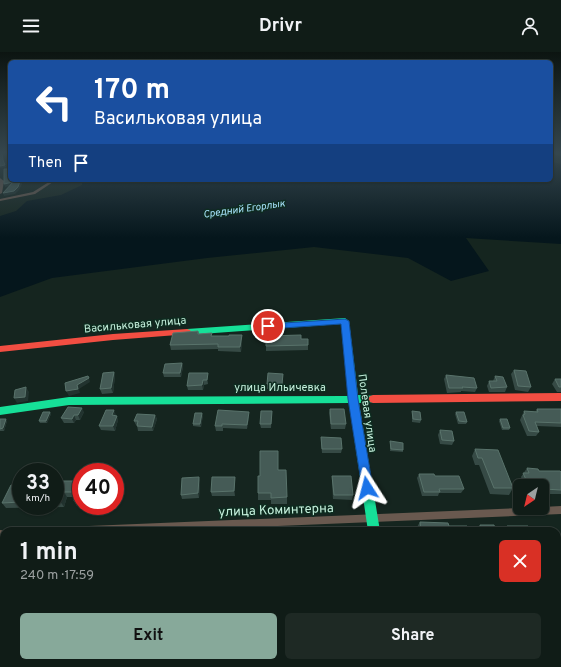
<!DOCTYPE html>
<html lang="en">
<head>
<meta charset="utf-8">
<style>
	:root { --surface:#101c17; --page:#1e2924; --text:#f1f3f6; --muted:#9ca1a1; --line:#303a36; --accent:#87a99a }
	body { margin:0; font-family:Overpass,sans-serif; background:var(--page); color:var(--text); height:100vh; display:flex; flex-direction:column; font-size:15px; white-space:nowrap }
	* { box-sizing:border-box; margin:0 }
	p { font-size:13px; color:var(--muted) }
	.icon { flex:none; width:22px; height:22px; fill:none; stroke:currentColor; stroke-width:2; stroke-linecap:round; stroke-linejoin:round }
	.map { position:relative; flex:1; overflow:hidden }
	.sheet { position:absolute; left:0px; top:475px; width:561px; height:140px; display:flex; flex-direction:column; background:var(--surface); border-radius:12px 12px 0 0; box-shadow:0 1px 3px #0004,0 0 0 1px var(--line) }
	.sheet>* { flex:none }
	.banner { position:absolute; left:8px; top:8px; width:545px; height:122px; border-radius:6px; box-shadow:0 1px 3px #0004,0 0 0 1px var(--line); background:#1a4fa0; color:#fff; overflow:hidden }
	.needle { width:26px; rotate:215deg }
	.fabs { position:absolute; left:513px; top:427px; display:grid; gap:8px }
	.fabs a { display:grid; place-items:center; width:36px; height:36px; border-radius:6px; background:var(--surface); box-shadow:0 1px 3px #0004,0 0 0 1px var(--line); font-size:20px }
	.speed { position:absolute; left:12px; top:411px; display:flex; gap:8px; font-size:20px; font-weight:700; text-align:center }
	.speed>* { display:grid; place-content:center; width:52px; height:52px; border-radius:50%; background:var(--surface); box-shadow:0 1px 3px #0004,0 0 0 1px var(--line); line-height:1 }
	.speed small { font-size:10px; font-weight:400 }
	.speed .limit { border:6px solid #d22; background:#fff; color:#111 }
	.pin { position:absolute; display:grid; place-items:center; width:34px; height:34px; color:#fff; margin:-17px; border:2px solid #fff; border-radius:50%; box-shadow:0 1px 4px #0007 }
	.me { position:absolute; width:44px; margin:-22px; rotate:351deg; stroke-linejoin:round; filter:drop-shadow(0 0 3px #0008) }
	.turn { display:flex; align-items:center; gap:14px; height:84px; padding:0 20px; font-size:18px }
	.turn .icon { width:52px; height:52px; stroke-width:2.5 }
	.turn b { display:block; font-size:28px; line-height:34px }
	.then { display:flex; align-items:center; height:38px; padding:0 20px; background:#0003; gap:8px; font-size:15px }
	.round { display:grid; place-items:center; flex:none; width:42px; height:42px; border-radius:6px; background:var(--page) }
	.overview { display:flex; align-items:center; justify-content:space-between; height:68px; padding:0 20px }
	h1 { font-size:24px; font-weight:700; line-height:30px }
	.cta { display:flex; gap:8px; margin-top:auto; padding:8px 20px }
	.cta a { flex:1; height:46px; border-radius:6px; background:var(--accent); color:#111; font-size:16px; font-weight:700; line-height:46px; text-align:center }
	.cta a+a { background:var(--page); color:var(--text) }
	header { display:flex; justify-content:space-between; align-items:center; height:52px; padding:0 20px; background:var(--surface); font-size:18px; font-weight:700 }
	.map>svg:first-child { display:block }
	.water { fill:#05161c }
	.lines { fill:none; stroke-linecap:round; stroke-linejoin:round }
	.street { fill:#69594f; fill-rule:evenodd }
	.fast { fill:#16e098; fill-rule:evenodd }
	.jam { fill:#f24e42; fill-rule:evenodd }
	.wall { fill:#364a45 }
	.shaded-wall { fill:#22332f }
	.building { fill:#455b56; stroke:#59736b }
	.route { fill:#1a73e8; stroke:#114b97 }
	.labels { text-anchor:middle; stroke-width:3; stroke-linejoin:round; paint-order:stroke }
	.far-water-label { font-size:10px; font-style:italic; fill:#aae6ff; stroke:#0e2c20 }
	.street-label { font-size:11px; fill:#c5f0dc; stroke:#0e2c20 }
	.near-street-label { font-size:13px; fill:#c5f0dc; stroke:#0e2c20 }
</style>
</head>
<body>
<header><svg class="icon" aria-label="menu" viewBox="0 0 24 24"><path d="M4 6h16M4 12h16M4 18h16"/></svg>Drivr<svg class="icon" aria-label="person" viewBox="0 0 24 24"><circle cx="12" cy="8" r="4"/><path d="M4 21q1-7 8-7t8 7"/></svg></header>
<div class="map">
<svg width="561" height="615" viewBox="0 0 561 615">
	<rect width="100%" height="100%" fill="#15251f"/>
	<polygon class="water" points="551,110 561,112 561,192 466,186 489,219 451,229 408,206 314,195 207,206 52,226 0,245 0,164 16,159 27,149 61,143 82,133 82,128 551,128"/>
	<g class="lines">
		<g class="street">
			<polygon points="0,126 4,129 2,141 0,142"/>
			<polygon points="52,128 56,128 35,142 0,149 0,147 33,140"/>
			<polygon points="561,454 561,462 157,479 61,479 62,476 65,475 521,456 542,456 542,455"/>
			<polygon points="0,478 7,479 4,479 4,486 0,486"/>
			<polygon points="390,611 400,611 401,615 391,615"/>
		</g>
		<polygon class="fast" points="345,266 349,269 358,343 376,344 378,347 376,350 359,351 380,479 368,479 349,351 69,353 0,363 0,355 69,345 348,344 341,272 187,283 183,280 187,277"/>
		<g class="jam">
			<polygon points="187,277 190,278 191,280 190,282 113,288 0,300 0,294 113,282"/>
			<polygon points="561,341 561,349 373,351 370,350 368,347 370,344 373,343"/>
		</g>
	</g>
	<g class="wall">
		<polygon points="551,100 561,100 561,104 551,102"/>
		<polygon points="198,279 199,282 212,284 229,284 242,283 242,288 241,300 218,299 218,297 171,298 170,293"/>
		<polygon points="266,284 301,287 308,293 308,298 266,299"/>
		<polygon points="182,311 183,315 181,325 164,325 163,321"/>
		<polygon points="514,318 531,335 528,340 515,338 511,322"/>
		<polygon points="114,320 115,324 113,341 102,342 100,337"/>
		<polygon points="208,321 208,332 204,333 203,338 188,338 187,334"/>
		<polygon points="283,322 282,336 267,337 267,332"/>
		<polygon points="446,323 477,336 475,340 461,339 461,340 447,341 444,327"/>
		<polygon points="495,324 507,335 505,340 489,340 487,334 489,329 493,329"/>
		<polygon points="555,327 561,327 561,340 557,340 552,332"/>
		<polygon points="330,357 346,372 345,377 331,377 329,361"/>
		<polygon points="537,357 561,357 561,375 537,374 539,380 536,384 527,384 520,368 524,359 535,360"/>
		<polygon points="272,359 271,376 261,376 260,372"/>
		<polygon points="412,359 421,368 420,371 412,370"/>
		<polygon points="50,360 51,362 47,371 40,371 39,369"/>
		<polygon points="84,360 80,368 76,368 74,371 64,371 61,366"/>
		<polygon points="456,360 467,370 466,372 458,372 455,362"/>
		<polygon points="116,363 116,364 118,368 115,379 101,378 99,374"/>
		<polygon points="155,363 157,367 153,379 138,379 137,373 136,373 134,369"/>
		<polygon points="203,363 201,375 193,374 193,372"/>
		<polygon points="249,365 247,377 223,376 223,379 216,379 215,374"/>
		<polygon points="0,367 7,369 4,379 0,379"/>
		<polygon points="500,367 510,376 509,378 502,378 499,369"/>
		<polygon points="440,378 454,389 452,393 440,392 438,383"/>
		<polygon points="321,385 342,397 341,401 322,401 321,390"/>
		<polygon points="390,389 403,398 403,400 390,399"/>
		<polygon points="475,397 513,436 509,443 490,442 479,413 475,413 472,404"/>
		<polygon points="527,416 539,419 561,420 561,442 543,442 542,444 542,434 524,434 521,425"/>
		<polygon points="278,418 287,445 287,452 271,452 271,448 258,448 258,441 260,424"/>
		<polygon points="419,422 435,424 464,437 461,441 439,441 438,444 422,444 417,426"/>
		<polygon points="332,424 353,443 352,448 333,447 332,428"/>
		<polygon points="81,425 81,454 91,454 77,454 74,449 76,445 67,445 64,455 6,456 2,451 21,433 21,454 55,454 55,429 78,429"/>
		<polygon points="199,425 200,430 199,446 182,447 181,443"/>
		<polygon points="235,425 235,444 212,444 211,440"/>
		<polygon points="420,470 449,474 469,479 418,479 417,475"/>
		<polygon points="480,473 496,479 478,479 477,477"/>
		<polygon points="507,474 530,479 505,479 504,478"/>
		<polygon points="4,504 4,518 3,518 0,515 0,513"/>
		<polygon points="557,585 561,585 561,615 557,615 555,611 557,611"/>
		<polygon points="4,586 4,611 16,611 15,614 0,614 0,587"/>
		<polygon points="299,611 298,615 271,615"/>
		<polygon points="459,611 513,611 514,615 460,615"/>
	</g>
	<g class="shaded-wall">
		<polygon points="5,113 6,115 0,116 0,114"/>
		<polygon points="19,128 22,128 21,130 22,132 19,138 15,142 4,144 3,141 18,130"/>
		<polygon points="13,130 14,133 5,135 4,132"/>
		<polygon points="242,283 242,288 241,300 240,295"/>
		<polygon points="182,311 183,315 181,325 180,321"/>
		<polygon points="114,320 115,324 113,341 111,336"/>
		<polygon points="208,321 208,332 207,328"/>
		<polygon points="89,326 90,330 79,337 80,341 69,344 66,339"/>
		<polygon points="203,328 204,333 203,338 202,333"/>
		<polygon points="26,335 29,340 28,349 17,351 14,346"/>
		<polygon points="82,356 84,360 80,368 78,363"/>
		<polygon points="114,358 116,363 114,368 112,363"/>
		<polygon points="50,360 51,362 47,371 46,369"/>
		<polygon points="249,360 249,365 247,377 247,373"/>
		<polygon points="202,361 203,363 201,375 200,372"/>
		<polygon points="74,363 76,368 74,371 72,367"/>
		<polygon points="155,363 157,367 153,379 152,375"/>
		<polygon points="117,364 118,368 115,379 113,374"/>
		<polygon points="6,367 7,369 4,379 3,376"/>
		<polygon points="199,425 200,430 199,446 198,441"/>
		<polygon points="235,425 235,444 234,439"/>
		<polygon points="64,440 67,445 64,455 60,449"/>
		<polygon points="12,611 16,611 15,614"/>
		<polygon points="143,611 147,611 146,615 143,615"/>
		<polygon points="252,611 255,611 252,615 251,615 251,612"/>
	</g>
	<g class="building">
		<polygon points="0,100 2,100 3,108 5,113 0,114"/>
		<polygon points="4,117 10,117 10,128 19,128 18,130 20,129 18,135 14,139 3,141 13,130 4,132"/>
		<polygon points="198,279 198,282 212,281 211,284 229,284 229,283 242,283 240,295 218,295 218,292 170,293 173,281"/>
		<polygon points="301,283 301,287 308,287 308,293 266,294 266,284"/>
		<polygon points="182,311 180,321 163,321 165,312"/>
		<polygon points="514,318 526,319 531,335 518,334"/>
		<polygon points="114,320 111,336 100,337 103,321"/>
		<polygon points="189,321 208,321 207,328 203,328 202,333 187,334"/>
		<polygon points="268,321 283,322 282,332 267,332"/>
		<polygon points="446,323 474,326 477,336 462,335 463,336 449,336"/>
		<polygon points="88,324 89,326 77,333 78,337 66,339 65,331"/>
		<polygon points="495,324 503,325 507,335 491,336 489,329 497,329"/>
		<polygon points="555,327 561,327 561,335 559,335"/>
		<polygon points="26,335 25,345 14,346 15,338"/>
		<polygon points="68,355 82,356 78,363 74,363 72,367 61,366"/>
		<polygon points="330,357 344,357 346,372 331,372"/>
		<polygon points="537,357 561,357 561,371 535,370 539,380 529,379 523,363 525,362 524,359 538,360"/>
		<polygon points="106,358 114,358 112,363 117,364 113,374 99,374"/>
		<polygon points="218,358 249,360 247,373 222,372 222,374 215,374"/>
		<polygon points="261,359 272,359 271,372 260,372"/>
		<polygon points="412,359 420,360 421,368 413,367"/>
		<polygon points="43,360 50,360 46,369 39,369"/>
		<polygon points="456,360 464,360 467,370 459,369"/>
		<polygon points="195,361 202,361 200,372 193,372"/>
		<polygon points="137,362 155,363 152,375 137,374 138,369 134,369"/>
		<polygon points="0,367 6,367 3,376 0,377"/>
		<polygon points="500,367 507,367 510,376 503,376"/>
		<polygon points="440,378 452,379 454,389 442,388"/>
		<polygon points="321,385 341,386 342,397 322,397"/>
		<polygon points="390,389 403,391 403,398 391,397"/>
		<polygon points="475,397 498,398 513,436 494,436 482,406 478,406"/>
		<polygon points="260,399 278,399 278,418 286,418 287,445 271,446 271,441 258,441 258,424 260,424"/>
		<polygon points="527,416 538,417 539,419 560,419 561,420 561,438 544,437 545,439 542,439 542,434 529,434 523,421 529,421"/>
		<polygon points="419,422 434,422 435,424 459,424 464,437 439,437 440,440 424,440"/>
		<polygon points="332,424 351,424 353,443 334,443"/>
		<polygon points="80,425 81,425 81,449 74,449 77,440 64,440 60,449 55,450 55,429 78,429"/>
		<polygon points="199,425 198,441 181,443 182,426"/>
		<polygon points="212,425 235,425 234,439 211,440"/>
		<polygon points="11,433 21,433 21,450 2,451"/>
		<polygon points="420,470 448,471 449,474 467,474 469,479 421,479"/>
		<polygon points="480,473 494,473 496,479 481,479"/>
		<polygon points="507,474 528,474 530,479 509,479"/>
		<rect x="225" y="476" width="26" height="3"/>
		<polygon points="4,504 4,514 0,514 0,513"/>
		<polygon points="557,585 561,585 561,613 557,602"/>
		<rect x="0" y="586" width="4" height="23"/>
		<polygon points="38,611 143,611 143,615 41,615 41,614 37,614"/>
		<polygon points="164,611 252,611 251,612 251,615 164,615"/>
		<polygon points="271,611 299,611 299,612 294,612 294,615 271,615"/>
		<polygon points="319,611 340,611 340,615 320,615"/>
		<polygon points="463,611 513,611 514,615 464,615"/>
	</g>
	<linearGradient id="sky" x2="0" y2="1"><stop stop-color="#0c1411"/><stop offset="0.54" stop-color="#35464d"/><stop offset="1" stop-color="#35464d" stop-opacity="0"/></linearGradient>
	<rect width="561" height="186" fill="url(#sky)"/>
	<polygon class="route" points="345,267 349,269 358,347 373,436 372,440 367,441 363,440 362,436 348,347 341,272 268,277 263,274 268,272"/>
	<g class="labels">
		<g class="far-water-label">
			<text transform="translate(244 156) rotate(-8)" y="4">Средний Егорлык</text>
		</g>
		<g class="street-label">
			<text transform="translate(135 272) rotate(-5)" y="4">Васильковая улица</text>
			<text x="280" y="339">улица Ильичевка</text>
			<text transform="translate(368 361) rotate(82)" y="4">Полевая улица</text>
		</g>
		<g class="near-street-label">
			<text transform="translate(276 457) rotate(-2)" y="5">улица Коминтерна</text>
		</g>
	</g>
</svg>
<div class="fabs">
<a><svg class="needle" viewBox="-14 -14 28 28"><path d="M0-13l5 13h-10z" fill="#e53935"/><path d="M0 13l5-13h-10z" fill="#9ca1a1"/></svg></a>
</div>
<div class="speed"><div>33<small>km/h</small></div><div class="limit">40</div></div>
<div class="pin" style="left:268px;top:274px;background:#d93025"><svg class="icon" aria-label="arrive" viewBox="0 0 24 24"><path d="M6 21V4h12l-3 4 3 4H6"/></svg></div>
<svg class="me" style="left:367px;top:436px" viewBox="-20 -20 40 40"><path d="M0-17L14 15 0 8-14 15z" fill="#1a73e8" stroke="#fff" stroke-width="4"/></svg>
<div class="banner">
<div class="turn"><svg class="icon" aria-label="left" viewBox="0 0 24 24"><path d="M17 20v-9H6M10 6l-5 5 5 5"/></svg><div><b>170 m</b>Васильковая улица</div></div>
<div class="then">Then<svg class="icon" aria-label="arrive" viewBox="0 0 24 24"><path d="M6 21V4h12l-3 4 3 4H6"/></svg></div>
</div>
<section class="sheet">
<div class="overview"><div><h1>1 min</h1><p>240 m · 17:59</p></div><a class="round" style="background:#d93025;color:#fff"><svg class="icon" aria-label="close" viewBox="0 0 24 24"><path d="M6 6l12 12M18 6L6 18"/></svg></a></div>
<div class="cta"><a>Exit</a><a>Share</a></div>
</section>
</div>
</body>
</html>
